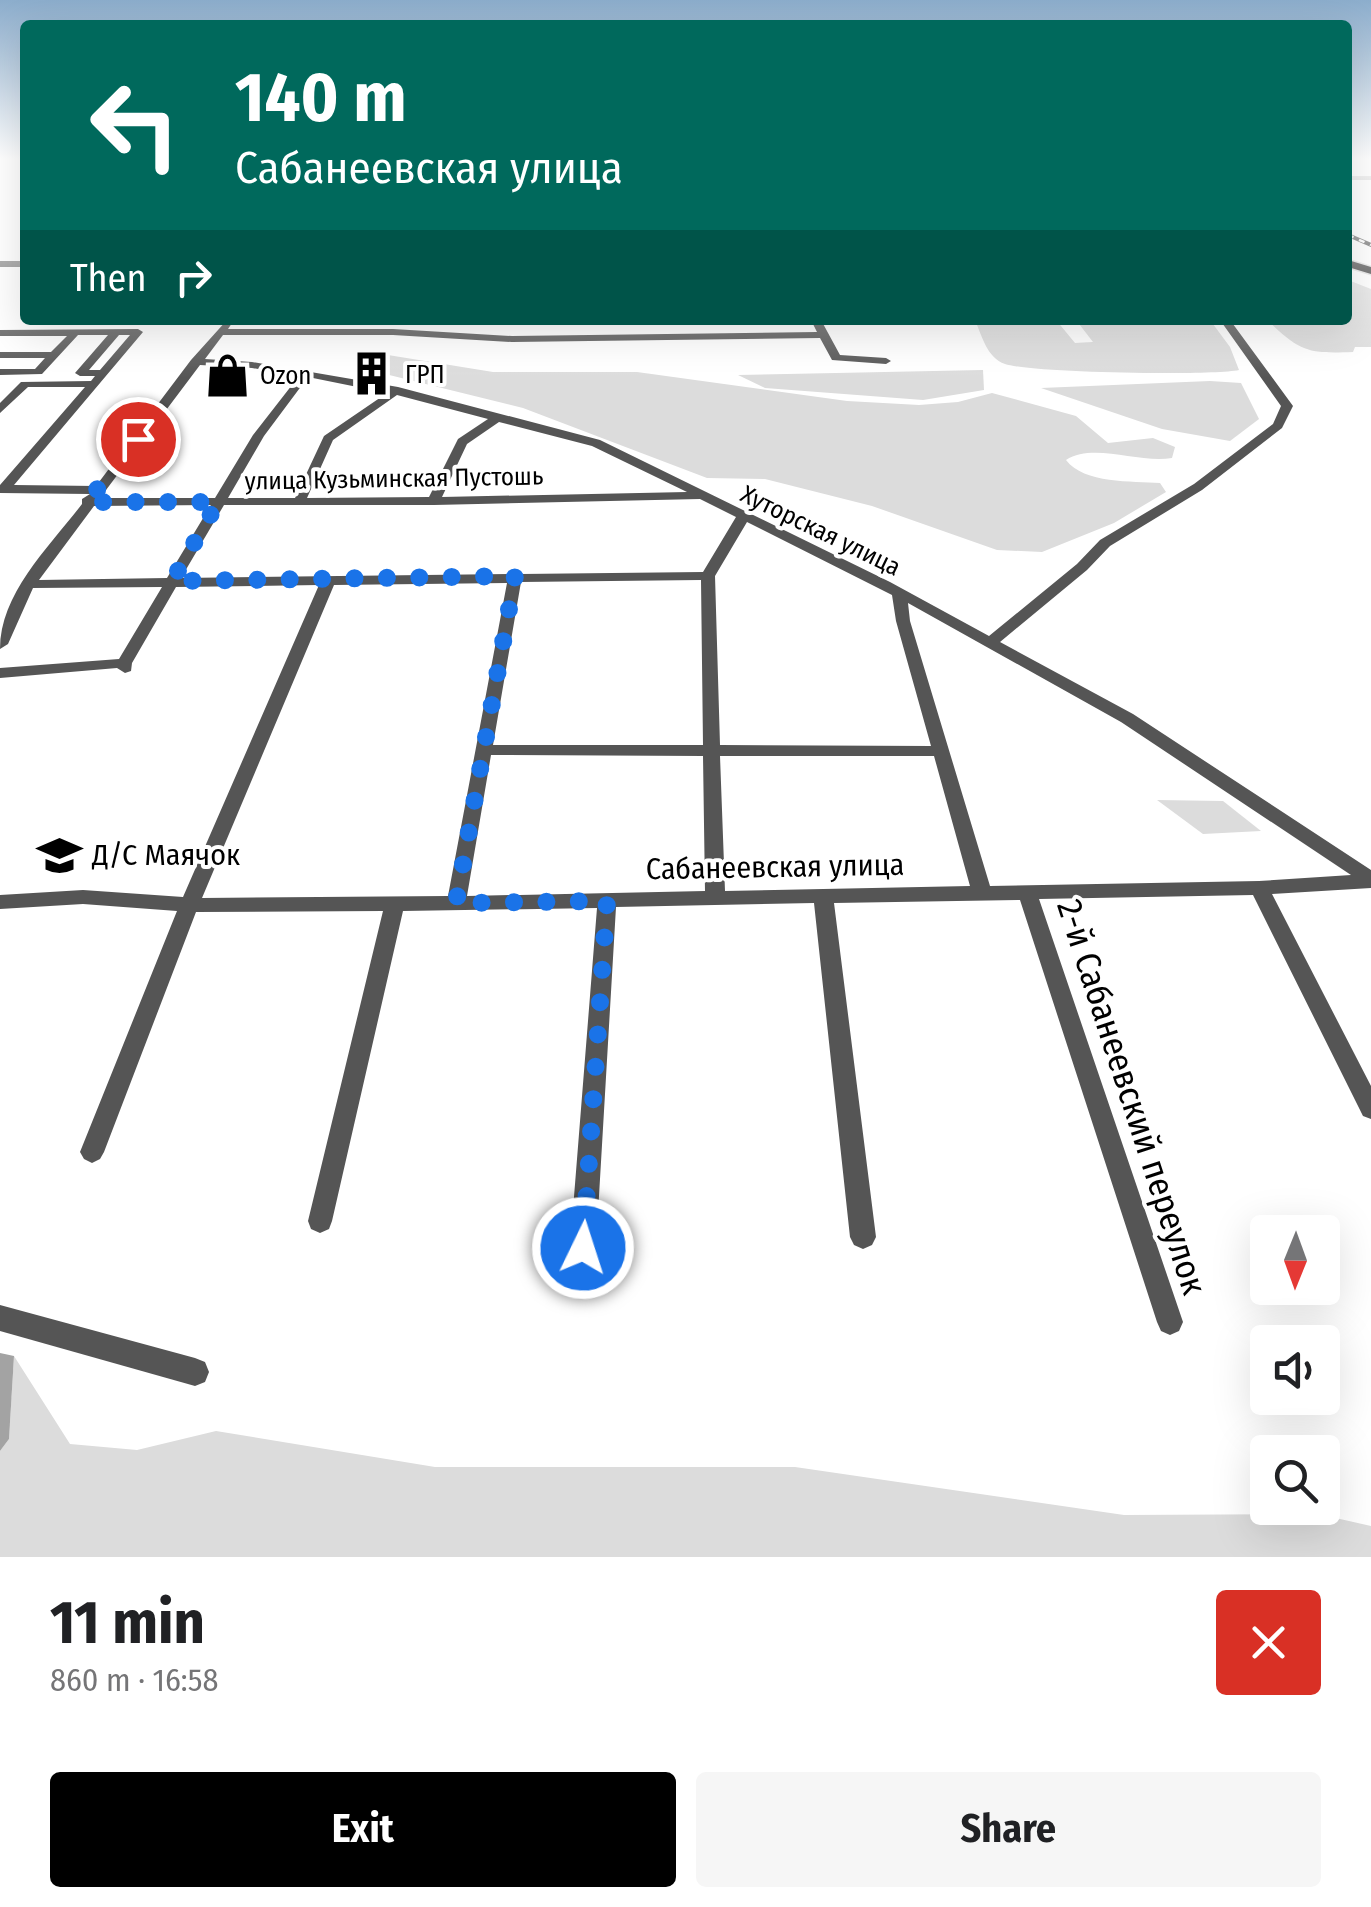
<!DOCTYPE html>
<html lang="en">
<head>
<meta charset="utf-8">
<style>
	:root { --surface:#fff; --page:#f6f6f6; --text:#202124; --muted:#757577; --accent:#000 }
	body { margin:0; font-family:"Fira Sans Condensed",sans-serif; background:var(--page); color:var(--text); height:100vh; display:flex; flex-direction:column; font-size:38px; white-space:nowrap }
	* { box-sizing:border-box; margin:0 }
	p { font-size:32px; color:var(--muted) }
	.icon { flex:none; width:55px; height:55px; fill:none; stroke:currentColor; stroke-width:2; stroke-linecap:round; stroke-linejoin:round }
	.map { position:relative; height:1557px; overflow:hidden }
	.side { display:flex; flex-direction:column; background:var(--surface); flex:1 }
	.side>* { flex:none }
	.hud { position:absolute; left:20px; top:20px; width:1332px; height:305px; border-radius:10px; box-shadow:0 10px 40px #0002; background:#00695c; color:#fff; overflow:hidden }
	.needle { width:65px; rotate:181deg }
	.fabs { position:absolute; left:1250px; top:1215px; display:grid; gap:20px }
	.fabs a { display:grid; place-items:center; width:90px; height:90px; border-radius:10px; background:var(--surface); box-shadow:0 10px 40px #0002; font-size:50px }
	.pin { position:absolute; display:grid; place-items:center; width:85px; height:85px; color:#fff; margin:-42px; border:5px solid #fff; border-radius:50%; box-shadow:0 2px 10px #0007 }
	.me { position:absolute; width:110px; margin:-55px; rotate:4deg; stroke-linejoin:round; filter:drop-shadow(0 0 8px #0008) }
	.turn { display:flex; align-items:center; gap:35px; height:210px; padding:0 50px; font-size:45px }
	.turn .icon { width:130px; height:130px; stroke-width:2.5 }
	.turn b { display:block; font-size:70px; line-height:85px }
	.then { display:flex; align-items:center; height:95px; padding:0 50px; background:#0003; gap:20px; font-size:38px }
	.round { display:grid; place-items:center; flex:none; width:105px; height:105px; border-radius:10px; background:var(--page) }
	.overview { display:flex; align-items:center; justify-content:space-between; height:170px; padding:0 50px }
	h1 { font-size:60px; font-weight:700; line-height:75px }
	.button { display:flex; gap:20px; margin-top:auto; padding:20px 50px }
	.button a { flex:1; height:115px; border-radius:10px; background:var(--accent); color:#fff; font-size:40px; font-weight:700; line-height:115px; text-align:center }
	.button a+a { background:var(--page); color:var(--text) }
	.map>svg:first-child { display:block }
	.green { fill:#dcdcdc }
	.water { fill:#a3a3a3 }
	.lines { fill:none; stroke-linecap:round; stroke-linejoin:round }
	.major-casing { stroke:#dbdbdb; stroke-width:3 }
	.minor { fill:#555; fill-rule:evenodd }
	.major { fill:#000; fill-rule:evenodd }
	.rail-casing { stroke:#000; stroke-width:4 }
	.rail { stroke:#fff; stroke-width:2.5; stroke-dasharray:6; stroke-linecap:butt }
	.route { stroke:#1a73e8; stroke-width:18; stroke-dasharray:0 32.4 }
	.labels { text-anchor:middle; stroke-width:8; stroke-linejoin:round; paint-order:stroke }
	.far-poi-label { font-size:25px; fill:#000; stroke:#fff; text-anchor:start }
	.far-street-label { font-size:25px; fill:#000; stroke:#fff }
	.poi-label { font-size:30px; fill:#000; stroke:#fff; text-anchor:start }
	.street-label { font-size:30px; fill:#000; stroke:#fff }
	.near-street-label { font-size:35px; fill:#000; stroke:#fff }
</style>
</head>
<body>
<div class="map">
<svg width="1371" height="1557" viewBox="0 0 1371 1557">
	<rect width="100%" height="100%" fill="#fff"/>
	<g class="green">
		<path d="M1348 280 1371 289V347H1355L1353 352C1306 354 1300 351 1267 320H1348Z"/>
		<path d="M975 320H1056L1075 343 1093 342 1076 320H1210L1230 347 1239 370C1210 376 1031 373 1005 364 987 358 982 336 975 320Z"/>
		<path d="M388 355 493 372H637L847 401 919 405 958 402 992 393 1076 416 1108 443 1153 438 1175 447 1172 458C1140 464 1094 442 1066 460 1084 484 1132 481 1160 483L1166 492 1114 523 1042 552 997 550 872 506 765 479 707 478 523 408 373 371 377 359Z"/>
		<polygon points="983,370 984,390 923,400 765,388 738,375"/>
		<polygon points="1210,381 1241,383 1259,419 1230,441 1162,429 1041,388"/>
		<polygon points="1157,800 1223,801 1261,831 1203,834"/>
		<polygon points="14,1356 70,1444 137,1450 216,1431 435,1467 795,1467 1124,1515 1318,1514 1371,1526 1371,1557 0,1557 0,1451 9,1439"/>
	</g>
	<polygon class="water" points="0,1353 14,1356 9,1439 0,1451"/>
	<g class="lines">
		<defs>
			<polygon id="major" points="1348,260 1371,267 1371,274 1348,267"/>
		</defs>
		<use href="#major" class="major-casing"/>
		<g class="minor">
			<rect x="1348" y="176" width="23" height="4"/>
			<rect x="0" y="261" width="25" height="6"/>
			<path d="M227 320 232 323 228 329H393L512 336 817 332 811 320H821L840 355 886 358 891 361 886 364 832 360 820 338 512 342 393 335H223L205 359 252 362 398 387 600 440 890 582 989 636 1077 564 1100 540 1194 484 1273 424 1281 406 1220 320H1230L1293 406 1282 428 1202 490 1110 546 1087 570 1000 642 1133 714 1371 870V888L1272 894 1371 1086V1119L1363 1116 1253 895 1039 899 1183 1322 1179 1331 1170 1335 1161 1331 1157 1322 1020 900 834 903 876 1237 872 1245 863 1249 854 1245 850 1237 814 903 616 907 596 1247 592 1256 583 1259 574 1256 570 1247 597 908 403 911 332 1221 329 1229 320 1233 311 1229 308 1221 383 911 196 912 104 1152 100 1159 92 1163 84 1159 80 1152 177 911 83 904 0 909V895L83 890 183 897 319 585 176 587 132 663 131 671 125 673 117 668 0 678V668L119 659 162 587 33 588 8 644 0 649C0 593 50 546 82 504V499L90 494 0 493V485L85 387H28L0 413V403L21 382 91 381 95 376H80L75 373 108 335H78L42 374 0 375V369H35L45 358H0V352H51L67 336H0V330L138 329 143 332 14 485 96 486 191 360ZM119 335H130L100 370H89ZM200 365 252 368 299 376 253 435 215 498H100ZM308 377 387 393 324 436 295 498H228L264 436ZM397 395 488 419 458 439 429 497 307 498 333 440ZM499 422 592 446 687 492 442 497 467 444ZM700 499 736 517 703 572 521 574 515 572 509 574 181 578 224 505H434ZM211 505 167 578 39 580 94 506ZM747 522 892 595 896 621 931 746 720 745 715 576ZM701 580 703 745H493L521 582ZM507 583 448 896 202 898 334 585ZM908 603 1121 722 1351 875 1259 881 990 886 910 621ZM491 755 703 756 705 891 467 896ZM720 756H934L970 886 725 891Z"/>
			<polygon points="0,1305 195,1358 205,1362 209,1372 205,1382 195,1386 0,1331"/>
		</g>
		<use href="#major" class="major"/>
		<defs>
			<polyline id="rail" points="1348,235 1371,245"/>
		</defs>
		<use href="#rail" class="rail-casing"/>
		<use href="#rail" class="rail"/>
	</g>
	<linearGradient id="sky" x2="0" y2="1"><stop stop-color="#8cadcc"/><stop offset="0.42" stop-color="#fff"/><stop offset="1" stop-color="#fff" stop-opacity="0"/></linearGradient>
	<rect width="1371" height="378" fill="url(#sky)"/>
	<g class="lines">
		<polyline class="route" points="138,439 87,502 218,502 172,581 515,576 456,903 607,901 583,1248"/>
	</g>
	<defs>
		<symbol id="building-bare" viewBox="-9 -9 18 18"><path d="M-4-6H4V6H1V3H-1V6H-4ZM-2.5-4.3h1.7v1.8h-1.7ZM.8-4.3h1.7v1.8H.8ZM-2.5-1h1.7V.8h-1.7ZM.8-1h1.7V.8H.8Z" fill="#000" stroke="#fff" stroke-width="2.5" paint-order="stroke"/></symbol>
		<symbol id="shop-bare" viewBox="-9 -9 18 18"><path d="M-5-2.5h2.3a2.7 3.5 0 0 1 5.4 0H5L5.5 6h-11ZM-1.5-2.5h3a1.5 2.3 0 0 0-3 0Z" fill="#000" stroke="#fff" stroke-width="2.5" paint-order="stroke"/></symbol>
		<symbol id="school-bare" viewBox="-9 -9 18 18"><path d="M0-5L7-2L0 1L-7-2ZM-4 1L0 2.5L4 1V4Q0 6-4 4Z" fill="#000" stroke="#fff" stroke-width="2.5" paint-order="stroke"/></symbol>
	</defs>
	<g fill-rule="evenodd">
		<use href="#building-bare" x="340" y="342" width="63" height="63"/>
		<use href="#shop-bare" x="196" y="344" width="63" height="63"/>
		<use href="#school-bare" x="28" y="824" width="63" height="63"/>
	</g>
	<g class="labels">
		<g class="far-poi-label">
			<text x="405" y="383">ГРП</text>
			<text x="260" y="384">Ozon</text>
		</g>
		<g class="far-street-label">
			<text transform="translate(394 478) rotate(-1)" y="9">улица Кузьминская Пустошь</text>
			<text transform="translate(821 530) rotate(26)" y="9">Хуторская улица</text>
		</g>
		<g class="poi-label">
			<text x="92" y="865">Д/С Маячок</text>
		</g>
		<g class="street-label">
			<text transform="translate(775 867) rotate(-1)" y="10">Сабанеевская улица</text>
		</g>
		<g class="near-street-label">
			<text transform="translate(1132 1097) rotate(72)" y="12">2-й Сабанеевский переулок</text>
		</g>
	</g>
</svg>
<div class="fabs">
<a><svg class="needle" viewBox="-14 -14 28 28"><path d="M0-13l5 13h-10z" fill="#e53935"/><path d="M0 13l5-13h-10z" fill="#757577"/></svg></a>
<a><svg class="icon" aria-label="sound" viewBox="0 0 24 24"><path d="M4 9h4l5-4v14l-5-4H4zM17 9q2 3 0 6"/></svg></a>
<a><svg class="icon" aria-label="search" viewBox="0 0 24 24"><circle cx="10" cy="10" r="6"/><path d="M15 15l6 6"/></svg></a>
</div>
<div class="pin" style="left:138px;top:439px;background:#d93025"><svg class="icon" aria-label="arrive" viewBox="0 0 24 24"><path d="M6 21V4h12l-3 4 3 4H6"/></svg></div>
<svg class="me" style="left:583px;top:1248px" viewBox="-20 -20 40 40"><circle r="17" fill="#1a73e8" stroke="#fff" stroke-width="3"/><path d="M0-11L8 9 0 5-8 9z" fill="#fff"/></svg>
<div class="hud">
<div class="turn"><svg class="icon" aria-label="left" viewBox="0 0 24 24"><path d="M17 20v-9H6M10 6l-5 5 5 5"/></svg><div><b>140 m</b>Сабанеевская улица</div></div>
<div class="then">Then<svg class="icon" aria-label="right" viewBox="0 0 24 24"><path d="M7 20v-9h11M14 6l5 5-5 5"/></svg></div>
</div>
</div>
<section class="side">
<div class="overview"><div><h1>11 min</h1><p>860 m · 16:58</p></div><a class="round" style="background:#d93025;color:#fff"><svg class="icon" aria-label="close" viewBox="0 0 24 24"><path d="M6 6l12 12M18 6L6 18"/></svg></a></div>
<div class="button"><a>Exit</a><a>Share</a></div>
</section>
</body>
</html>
